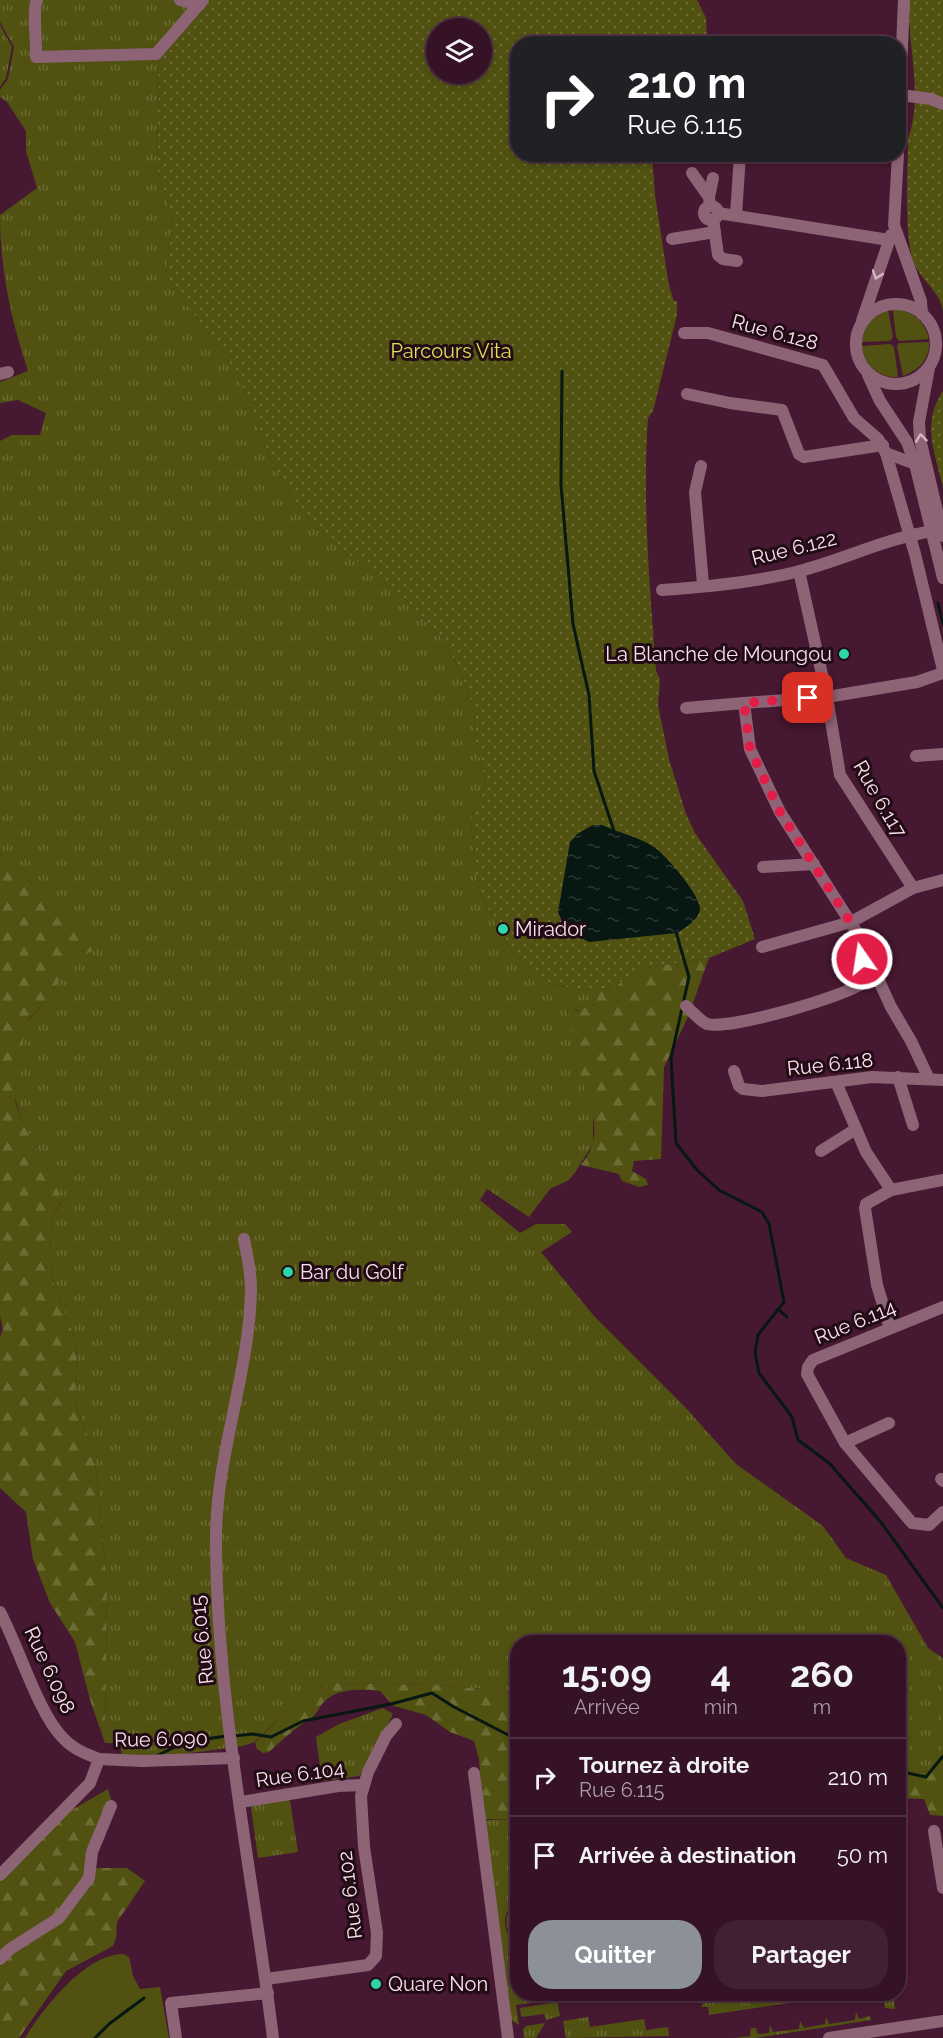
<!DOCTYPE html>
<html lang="fr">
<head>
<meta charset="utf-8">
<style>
	:root { --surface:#351225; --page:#402032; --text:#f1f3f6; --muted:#aa9ea7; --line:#4f3242; --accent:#8c9099 }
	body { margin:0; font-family:Raleway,sans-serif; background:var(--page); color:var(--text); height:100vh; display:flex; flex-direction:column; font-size:22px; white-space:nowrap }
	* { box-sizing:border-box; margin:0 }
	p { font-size:20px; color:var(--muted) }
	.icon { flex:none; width:33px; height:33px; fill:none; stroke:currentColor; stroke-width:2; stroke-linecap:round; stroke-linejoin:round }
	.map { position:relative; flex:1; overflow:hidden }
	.side { position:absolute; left:510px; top:1635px; width:396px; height:366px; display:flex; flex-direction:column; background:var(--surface); border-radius:24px; box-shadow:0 3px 9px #0003,0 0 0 2px var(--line) }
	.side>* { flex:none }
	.top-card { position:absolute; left:510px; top:36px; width:396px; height:126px; border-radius:24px; box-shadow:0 3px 9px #0003,0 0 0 2px var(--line); background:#202124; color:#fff; overflow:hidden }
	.controls { position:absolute; left:426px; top:18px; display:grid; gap:12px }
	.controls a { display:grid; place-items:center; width:66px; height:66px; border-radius:50%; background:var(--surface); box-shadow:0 3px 9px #0003,0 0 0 2px var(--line); font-size:30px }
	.pin { position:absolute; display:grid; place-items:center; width:51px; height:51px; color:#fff; margin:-26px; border-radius:12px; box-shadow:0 3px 9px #0006 }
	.me { position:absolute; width:66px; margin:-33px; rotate:347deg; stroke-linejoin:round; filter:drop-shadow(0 0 4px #0008) }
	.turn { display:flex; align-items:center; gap:21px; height:126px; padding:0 18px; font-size:27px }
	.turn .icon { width:78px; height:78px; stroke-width:2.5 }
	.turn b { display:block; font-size:42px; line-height:51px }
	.eta { display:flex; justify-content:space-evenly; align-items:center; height:102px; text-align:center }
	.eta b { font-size:36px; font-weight:700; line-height:42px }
	.button { display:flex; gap:12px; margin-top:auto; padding:12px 18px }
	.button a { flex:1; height:69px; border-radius:24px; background:var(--accent); color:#fff; font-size:24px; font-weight:700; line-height:69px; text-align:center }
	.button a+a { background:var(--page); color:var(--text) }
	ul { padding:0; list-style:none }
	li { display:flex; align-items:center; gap:18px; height:78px; padding:0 18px; border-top:2px solid var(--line) }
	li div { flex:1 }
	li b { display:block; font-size:22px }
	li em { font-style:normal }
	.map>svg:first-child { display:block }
	.grass { fill:url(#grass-tufts) }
	.forest { fill:url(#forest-firs) }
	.park { fill:url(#park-dots); fill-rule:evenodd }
	.garden { fill:#515211 }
	.water { fill:url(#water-ripples) }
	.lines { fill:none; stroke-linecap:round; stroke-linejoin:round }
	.stream { stroke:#071712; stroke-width:3 }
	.minor { stroke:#8d6476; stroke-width:12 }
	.oneway { stroke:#d4b5c3 }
	.route { stroke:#e11d48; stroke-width:10; stroke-dasharray:0 18 }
	.poi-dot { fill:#2ed4aa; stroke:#210c16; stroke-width:2 }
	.labels { text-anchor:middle; stroke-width:6; stroke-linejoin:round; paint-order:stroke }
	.street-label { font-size:20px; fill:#fbe1ec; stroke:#210c16 }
	.park-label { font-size:20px; fill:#dee158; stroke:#210c16 }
	.poi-label { font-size:20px; fill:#fbe1ec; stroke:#210c16; text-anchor:start }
</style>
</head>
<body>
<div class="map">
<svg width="943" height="2038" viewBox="0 0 943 2038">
	<defs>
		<pattern id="grass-tufts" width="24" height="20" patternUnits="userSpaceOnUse" patternTransform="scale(1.5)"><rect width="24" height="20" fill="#515211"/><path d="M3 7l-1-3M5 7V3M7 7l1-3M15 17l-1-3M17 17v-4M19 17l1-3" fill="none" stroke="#6b6b34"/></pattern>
		<pattern id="forest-firs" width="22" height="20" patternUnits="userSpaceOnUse" patternTransform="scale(1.5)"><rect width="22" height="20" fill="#515211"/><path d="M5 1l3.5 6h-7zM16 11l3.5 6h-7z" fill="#6b6b34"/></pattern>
		<pattern id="park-dots" width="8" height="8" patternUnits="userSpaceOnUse" patternTransform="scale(1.5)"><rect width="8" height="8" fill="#515211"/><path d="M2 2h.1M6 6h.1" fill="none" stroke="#6b6b34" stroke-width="1.8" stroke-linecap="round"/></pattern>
		<pattern id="water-ripples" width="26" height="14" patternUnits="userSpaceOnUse" patternTransform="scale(1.5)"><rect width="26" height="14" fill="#071712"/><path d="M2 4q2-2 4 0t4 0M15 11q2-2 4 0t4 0" fill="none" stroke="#2c3835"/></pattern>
	</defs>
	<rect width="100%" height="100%" fill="#471831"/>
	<g class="grass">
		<path d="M0 0H211L166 52 159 65 157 166 173 220 166 276 237 373 270 459 301 510 317 529 406 600 443 639 462 675 474 708 475 738 486 783 471 818 475 870 480 893 512 953 551 984 581 990 595 989 598 997C595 1011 579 1011 567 1010L573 1023 577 1063 593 1108V1144L576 1171 569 1180 550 1189 529 1217 487 1189 480 1200 520 1233 536 1224H565L572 1232 541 1252 594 1316 685 1407 736 1464 823 1526 846 1558 886 1575 928 1648 943 1658V1775L936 1772 899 1771 898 1642H518L517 1702 506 1691 436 1685 335 1683 287 1710 255 1742 243 1746 168 1756 122 1755 120 1743H105L107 1582 97 1479 93 1451 74 1399 77 1357 73 1333 54 1286 50 1253 52 1218 61 1203V1196L22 1121 15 1098 25 1024 53 992 68 964 43 896 0 853V441L12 435H40L46 413 18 400 0 403V382L28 371C11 320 0 269 0 215L37 188 26 151V131L7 102 0 97V90L8 79 14 47 0 22Z"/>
		<polygon points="0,25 12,47 6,78 0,87"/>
		<polygon points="383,1708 393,1714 369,1762 359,1776 322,1781 316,1737 339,1724"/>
		<polygon points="289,1794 298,1852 258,1858 250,1800"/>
		<path d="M517 1819V1908L508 1911C499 1925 511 1937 517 1949 504 1976 517 1973 518 1994H556L560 2016 546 2020 544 2014 521 2017 520 2008 552 2003V2000L516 2005 519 2025 511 2020 484 1820Z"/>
		<path d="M517 1909H518L517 1944C510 1935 502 1923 509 1912Z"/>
		<polygon points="772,1994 834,1994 834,1996 709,2015 708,2007 701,2007 703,2003"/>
		<polygon points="883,1994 893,1994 895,2009 885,2008"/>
		<polygon points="856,2012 859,2019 870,2016 871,2020 756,2038 735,2038 750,2036 751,2028 756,2028 758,2034 769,2033 770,2025 773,2032 799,2029 800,2021 804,2028 825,2024 826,2017 829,2024 855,2020"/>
		<polygon points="588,2017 590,2027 644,2019 646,2030 668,2027 669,2036 566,2038 563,2021"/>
		<polygon points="545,2023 536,2038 524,2038 523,2029 526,2026"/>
	</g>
	<g class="forest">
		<polygon points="0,853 43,896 103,945 68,964 53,992 28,1020 25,1027 15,1101 22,1121 61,1196 61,1202 52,1218 50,1253 54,1286 73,1333 77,1357 74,1399 93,1451 97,1479 107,1582 105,1743 91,1703 75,1642 50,1603 33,1559 26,1512 0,1488 0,1336 3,1330 0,1316"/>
		<path d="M709 958 688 1017 664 1067 661 1159 634 1161 632 1171 646 1179 648 1185 639 1187 622 1181 619 1174 581 1165C610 1130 584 1096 576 1059 572 1042 574 1027 567 1009L577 1011 594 1005 598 997 593 989 613 988 640 969Z"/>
		<path d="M335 1683 436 1685 506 1691 517 1702V1819H484L479 1759 474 1741 450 1732 426 1715 394 1706 380 1691C363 1689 338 1688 325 1701 319 1706 316 1716 310 1719 295 1728 282 1740 269 1752L263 1753 257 1749 255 1743 287 1710Z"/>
		<polygon points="899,1771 936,1772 943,1775 943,1816 930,1815 924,1799 899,1798"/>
		<polygon points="108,1789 112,1803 97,1838 95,1868 127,1868 145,1881 117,1922 116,1938 113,1946 66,1971 19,2038 0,2038 0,1874 53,1821"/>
	</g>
	<g class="park">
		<path d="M211 0H697L706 18 707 43 518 44V154L652 155 655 195 669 286 674 301H677V315L653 411 648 418C642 502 650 587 656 671L660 679 658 705 669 759 686 814 695 833 743 901 755 939 709 958 640 969 613 988 581 990 551 984 512 953 480 893 475 870 471 818 486 783 475 738 474 708 462 675 443 639 406 600 317 529 301 510 270 459 237 373 166 276 173 220 157 166 159 65 166 52ZM436 28H482V74H436Z"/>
		<path d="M909 0H943V312C942 293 920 280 913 261 904 234 908 170 908 139 924 95 907 46 909 0Z"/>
		<path d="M943 391V487C935 453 921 423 943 391Z"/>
	</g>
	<g class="garden">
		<polygon points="605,28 608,43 550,43 549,39"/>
		<path d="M898 309C915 313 925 322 929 339L899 341 896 337 893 310Z"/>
		<path d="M888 310 893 337 890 341 862 342C864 325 872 316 888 310Z"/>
		<path d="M929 342C930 359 919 370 903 376L897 346 899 343Z"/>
		<path d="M890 344 894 347 898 377C880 378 863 365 862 346Z"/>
		<path d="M123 1954 129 1957 133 1976 140 1989 160 1987 169 2038H25C43 2009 85 1954 123 1954Z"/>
	</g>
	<path class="water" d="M593 825H602C619 833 639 837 654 847 665 854 702 897 700 910 698 920 685 928 677 933L589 942 572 933 563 924 558 912 570 842 577 834Z"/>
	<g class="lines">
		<g class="stream">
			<polyline points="562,371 561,485 573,624 589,695 594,771 615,834"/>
			<polyline points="938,603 943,623"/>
			<polyline points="676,932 689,977 671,1058 676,1143 697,1170 719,1190 762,1212 769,1224 784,1302 758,1335 755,1353 759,1373 792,1417 798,1440 829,1463 880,1521 943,1608"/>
			<polyline points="778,1309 787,1317"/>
			<polyline points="233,1736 253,1734 271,1737 303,1721 391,1704 432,1693 454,1707 518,1740"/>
			<polyline points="156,1756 186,1742 226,1736"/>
			<polyline points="898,1771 926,1777 943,1756"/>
			<polyline points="95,2038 109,2024 144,1998"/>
		</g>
		<g class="minor">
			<path d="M37 0C32 10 37 42 36 57L156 54 203 0"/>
			<polyline points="180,0 199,5"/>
			<polyline points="901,95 931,99 943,104"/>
			<polyline points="898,143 904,0"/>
			<polyline points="898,154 894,225 921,301 922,314"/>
			<polyline points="692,173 709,197 710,206"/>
			<polyline points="709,197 713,178"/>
			<circle cx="711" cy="213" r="7"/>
			<polyline points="718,213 889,240"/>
			<polyline points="736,215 740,154"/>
			<polyline points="713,219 718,255 723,259 737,261"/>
			<polyline points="672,239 715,232"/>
			<circle cx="896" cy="344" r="40"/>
			<polyline points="862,321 891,235"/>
			<polyline points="684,333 708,333 823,365 854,418 878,439 886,453 915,464"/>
			<polyline points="929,368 919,422 920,439 943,536"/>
			<polyline points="0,374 8,372"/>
			<polyline points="868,375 880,401 907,442 915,464 943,578"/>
			<polyline points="687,394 730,403 782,410 799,454 804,457 883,445"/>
			<polyline points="886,453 915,554 943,670"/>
			<polyline points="701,466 695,492 703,584"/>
			<polyline points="799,571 827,697 744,703 750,749 780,812 856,931 891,1007 911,1041 929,1079"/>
			<path d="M662 590C706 587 757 582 800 571 845 559 887 538 933 531"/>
			<polyline points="686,708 744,703"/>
			<polyline points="916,756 943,754"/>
			<polyline points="763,867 814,864"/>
			<polyline points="913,888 840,775 827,697 917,682 943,673"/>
			<polyline points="762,947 851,922 913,888 943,880"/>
			<path d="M686 1006C692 1011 700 1021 707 1024 730 1030 848 996 866 981L861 951"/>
			<polyline points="734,1071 739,1086 743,1089 762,1091 872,1077 943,1080"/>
			<polyline points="898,1077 913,1125"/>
			<polyline points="836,1082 866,1152 891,1190 943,1180"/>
			<polyline points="821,1151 856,1129"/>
			<path d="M244 1239C247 1255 251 1271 251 1288 250 1373 216 1453 216 1539 216 1703 253 1874 273 2038"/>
			<polyline points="890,1328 877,1285 865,1208 866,1204 891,1190"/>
			<polyline points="889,1423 845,1443 807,1374 808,1367 813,1360 943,1307"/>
			<polyline points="845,1443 912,1523 929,1525 943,1512"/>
			<polyline points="941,1479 943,1481"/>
			<path d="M0 1612C19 1647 38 1713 63 1738 73 1749 86 1754 99 1759"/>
			<polyline points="474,1773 508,2038"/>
			<polyline points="241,1802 338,1786 364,1785"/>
			<polyline points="934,1831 943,1888"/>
			<polyline points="0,1875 90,1783 99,1759 142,1761 234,1758"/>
			<polyline points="0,1959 10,1949 59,1918 89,1878 92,1852 111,1806"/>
			<polyline points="266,1979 368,1965 376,1956 377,1933 364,1847 361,1796 368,1772 386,1736 396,1724"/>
			<polyline points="176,2038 171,2003 268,1993"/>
			<polyline points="829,2038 943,2021"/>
		</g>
	</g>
	<defs><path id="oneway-chevron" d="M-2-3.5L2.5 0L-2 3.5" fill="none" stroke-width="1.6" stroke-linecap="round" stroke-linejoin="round" transform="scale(1.5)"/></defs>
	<g class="oneway">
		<use href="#oneway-chevron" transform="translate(877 275) rotate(109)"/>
		<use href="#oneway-chevron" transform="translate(921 438) rotate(-97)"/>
	</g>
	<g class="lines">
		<polyline class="route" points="808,698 744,703 750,749 780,812 856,931 862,959"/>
	</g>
	<g class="poi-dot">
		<circle cx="844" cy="654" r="6"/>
		<circle cx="503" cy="929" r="6"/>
		<circle cx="288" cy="1272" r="6"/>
		<circle cx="376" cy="1984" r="6"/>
	</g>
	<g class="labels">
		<g class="street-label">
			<text transform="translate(775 332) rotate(15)" y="7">Rue 6.128</text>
			<text transform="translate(794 548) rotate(-14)" y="7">Rue 6.122</text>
			<text transform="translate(880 799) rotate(60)" y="7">Rue 6.117</text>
			<text transform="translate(830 1064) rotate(-6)" y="7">Rue 6.118</text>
			<text transform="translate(855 1322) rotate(-22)" y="7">Rue 6.114</text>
			<text transform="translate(202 1640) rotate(-96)" y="7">Rue 6.015</text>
			<text transform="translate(50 1670) rotate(65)" y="7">Rue 6.098</text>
			<text transform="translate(161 1739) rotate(-1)" y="7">Rue 6.090</text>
			<text transform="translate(300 1774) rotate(-8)" y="7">Rue 6.104</text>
			<text transform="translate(350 1895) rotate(-97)" y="7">Rue 6.102</text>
		</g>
		<g class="park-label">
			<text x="451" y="358">Parcours Vita</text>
		</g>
		<g class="poi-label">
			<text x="832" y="661" text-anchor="end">La Blanche de Moungou</text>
			<text x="515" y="936">Mirador</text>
			<text x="300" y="1279">Bar du Golf</text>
			<text x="388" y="1991">Quare Non</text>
		</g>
	</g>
</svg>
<div class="controls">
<a><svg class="icon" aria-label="layers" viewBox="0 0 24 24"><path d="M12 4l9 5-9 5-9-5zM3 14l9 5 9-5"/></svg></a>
</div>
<div class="pin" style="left:808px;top:698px;background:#d93025"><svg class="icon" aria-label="arrive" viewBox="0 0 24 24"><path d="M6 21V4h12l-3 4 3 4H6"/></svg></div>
<svg class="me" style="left:862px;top:959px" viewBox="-20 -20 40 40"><circle r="17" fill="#e11d48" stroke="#fff" stroke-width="3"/><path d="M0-11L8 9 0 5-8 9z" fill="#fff"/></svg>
<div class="top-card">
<div class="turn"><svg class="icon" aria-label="right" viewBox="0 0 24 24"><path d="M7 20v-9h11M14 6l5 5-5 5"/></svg><div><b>210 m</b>Rue 6.115</div></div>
</div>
<section class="side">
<div class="eta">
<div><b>15:09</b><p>Arrivée</p></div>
<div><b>4</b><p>min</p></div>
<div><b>260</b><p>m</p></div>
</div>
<ul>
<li><svg class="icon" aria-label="right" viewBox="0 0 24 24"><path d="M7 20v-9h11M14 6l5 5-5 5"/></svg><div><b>Tournez à droite</b><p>Rue 6.115</p></div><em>210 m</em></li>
<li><svg class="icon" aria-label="arrive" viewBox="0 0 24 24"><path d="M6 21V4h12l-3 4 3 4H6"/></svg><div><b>Arrivée à destination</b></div><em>50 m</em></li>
</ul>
<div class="button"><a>Quitter</a><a>Partager</a></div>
</section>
</div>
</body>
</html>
